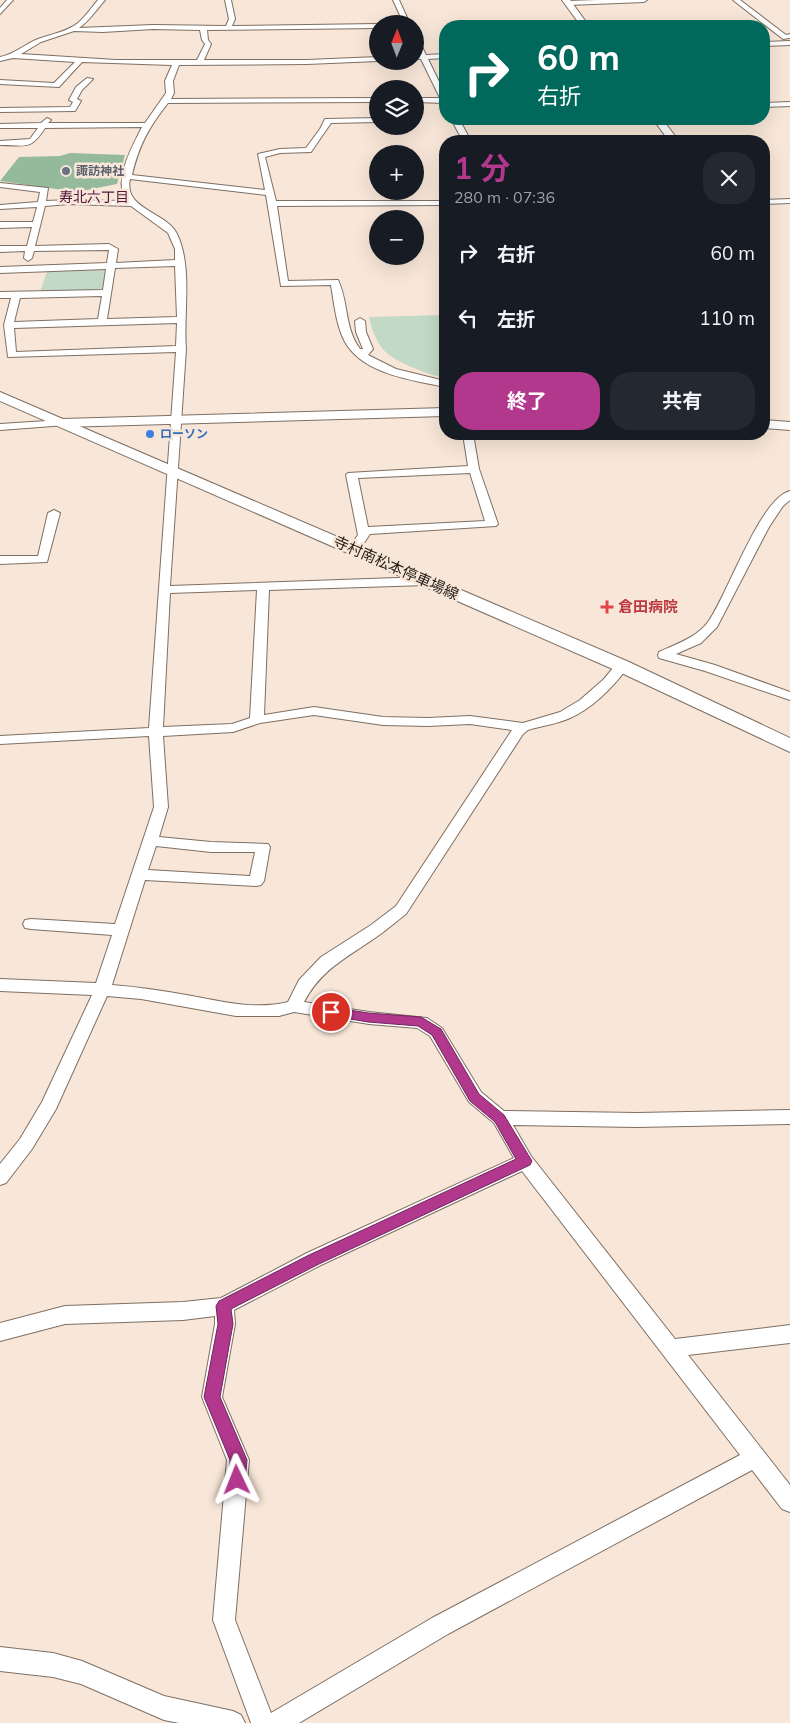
<!DOCTYPE html>
<html lang="ja">
<head>
<meta charset="utf-8">
<style>
	:root { --surface:#171b24; --page:#242831; --text:#f1f3f6; --muted:#9ea1a6; --accent:#b1388d }
	body { margin:0; font-family:Mulish,"Noto Sans JP",sans-serif; background:var(--page); color:var(--text); height:100vh; display:flex; flex-direction:column; font-size:19px; white-space:nowrap }
	* { box-sizing:border-box; margin:0 }
	p { font-size:16px; color:var(--muted) }
	.icon { flex:none; width:28px; height:28px; fill:none; stroke:currentColor; stroke-width:2; stroke-linecap:round; stroke-linejoin:round }
	.map { position:relative; flex:1; overflow:hidden }
	.drawer { position:absolute; left:439px; top:135px; width:331px; height:305px; display:flex; flex-direction:column; background:var(--surface); border-radius:20px; box-shadow:0 5px 20px #0002 }
	.drawer>* { flex:none }
	.banner { position:absolute; left:439px; top:20px; width:331px; height:105px; border-radius:20px; box-shadow:0 5px 20px #0002; background:#00695c; color:#fff; overflow:hidden }
	.needle { width:32px; rotate:1deg }
	.tools { position:absolute; left:369px; top:15px; display:grid; gap:10px }
	.tools a { display:grid; place-items:center; width:55px; height:55px; border-radius:50%; background:var(--surface); box-shadow:0 5px 20px #0002; font-size:25px }
	.pin { position:absolute; display:grid; place-items:center; width:42px; height:42px; color:#fff; margin:-21px; border:2px solid #fff; border-radius:50%; box-shadow:0 1px 5px #0007 }
	.me { position:absolute; width:55px; margin:-28px; rotate:358deg; stroke-linejoin:round; filter:drop-shadow(0 0 4px #0008) }
	.turn { display:flex; align-items:center; gap:18px; height:105px; padding:0 15px; font-size:22px }
	.turn .icon { width:65px; height:65px; stroke-width:2.5 }
	.turn b { display:block; font-size:35px; line-height:42px }
	.round { display:grid; place-items:center; flex:none; width:52px; height:52px; border-radius:20px; background:var(--page) }
	.overview { display:flex; align-items:center; justify-content:space-between; height:85px; padding:0 15px }
	h1 { font-size:30px; font-weight:700; line-height:38px; color:var(--accent) }
	.button { display:flex; gap:10px; margin-top:auto; padding:10px 15px }
	.button a { flex:1; height:58px; border-radius:20px; background:var(--accent); color:#fff; font-size:20px; font-weight:700; line-height:58px; text-align:center }
	.button a+a { background:var(--page); color:var(--text) }
	ul { padding:0; list-style:none }
	li { display:flex; align-items:center; gap:15px; height:65px; padding:0 15px }
	li div { flex:1 }
	li b { display:block; font-size:19px }
	li em { font-style:normal }
	.map>svg:first-child { display:block }
	.green { fill:#c1d9c5 }
	.forest { fill:#95b99c }
	.lines { fill:none; stroke-linecap:round; stroke-linejoin:round }
	.minor-casing { stroke:#7e6f63; stroke-width:2 }
	.tertiary-casing { stroke:#7e6f63; stroke-width:2 }
	.secondary-casing { stroke:#7e6f63; stroke-width:2 }
	.minor { fill:#fff; fill-rule:evenodd }
	.tertiary { fill:#fff; fill-rule:evenodd }
	.secondary { fill:#fff; fill-rule:evenodd }
	.route { fill:#b1388d; stroke:#73245c }
	.worship-dot { fill:#6b7280; stroke:#f8e7d8; stroke-width:2 }
	.shop-dot { fill:#3f7fe0; stroke:#f8e7d8; stroke-width:2 }
	.health-dot { fill:#e0444e; stroke:#f8e7d8; stroke-width:2 }
	.labels { text-anchor:middle; stroke-width:5; stroke-linejoin:round; paint-order:stroke }
	.far-worship-label { font-size:12px; font-weight:bold; fill:#5b616d; stroke:#f8e7d8; text-anchor:start }
	.far-shop-label { font-size:12px; font-weight:bold; fill:#366cbe; stroke:#f8e7d8; text-anchor:start }
	.far-neighbourhood-label { font-size:14px; fill:#51173f; stroke:#f8e7d8 }
	.street-label { font-size:15px; fill:#251f1a; stroke:#f8e7d8 }
	.health-label { font-size:15px; font-weight:bold; fill:#be3a42; stroke:#f8e7d8; text-anchor:start }
</style>
</head>
<body>
<div class="map">
<svg width="790" height="1723" viewBox="0 0 790 1723">
	<rect width="100%" height="100%" fill="#f8e7d8"/>
	<g class="green">
		<polygon points="101,270 105,272 102,289 99,291 40,292 47,272"/>
		<path d="M445 315V378C427 374 392 362 381 347 375 338 371 328 369 317Z"/>
	</g>
	<polygon class="forest" points="70,153 125,155 117,184 77,192 0,181 19,157 60,156"/>
	<g class="lines">
		<defs>
			<g id="minor">
				<polygon points="7,0 13,0 0,14 0,8"/>
				<path d="M98 0H105C97 9 89 21 79 28L153 25 226 26 229 19 225 0H231L235 19 232 26 378 24V28L207 30 208 40 211 44 204 60H307L378 57V61L307 64 179 65 173 81 174 93 171 99 378 98V102L168 103C149 127 139 145 132 175L265 190 258 154 280 149 306 148 320 129 325 119 378 118V122L331 123 311 152 280 153 265 157 276 201H445V205L277 206 288 281 338 280C349 303 344 327 360 349H363L356 332 355 321 360 318 365 321 366 332 373 349 368 355 396 369 445 381V387C412 380 363 374 345 342 336 325 334 303 331 285L281 286 266 195 130 179C123 210 167 212 177 234 193 267 183 314 186 349L170 586 426 577 432 581 426 585 269 590 264 715 314 707 383 717 428 718 470 716 523 723 560 712 580 700 604 679 617 663 622 662 629 666C614 686 593 708 570 718 557 724 541 726 528 730L523 734 406 914C398 920 390 927 382 933 352 955 322 967 304 1002L369 1012 427 1018 442 1028 481 1092 504 1111 637 1113 790 1110V1124L637 1127 513 1125 531 1156 675 1339 790 1325V1343L688 1355 790 1485V1512L782 1509 752 1470 448 1634 299 1723H251L213 1620 227 1460 202 1397 215 1324V1316L183 1320 65 1324 0 1341V1323L65 1306 183 1302 221 1298 307 1253 514 1158 494 1123 469 1102 430 1036 417 1028 369 1024 294 1012 279 1016H236L141 999 107 996 56 1109 32 1149 6 1183 0 1185V1164L20 1139 42 1102 92 995 0 991V979L96 983 112 935 31 929 25 928 23 924 25 920 31 919 115 924 154 807 149 736 0 744V736L149 728 176 352 8 357 4 325 11 298H0V292L103 290 106 269 0 273V267L107 263 109 250H108L34 251 32 258 28 261 24 258 25 251 0 252V246H27L32 227 0 228V222H33L37 207 0 209V205L38 202 40 192 0 187V183L48 188 46 201 69 200 127 201C112 182 132 147 142 127L45 128C30 151 26 145 0 145V141L30 139 38 128H0V124L41 123 47 118 51 120 48 123H145L166 93 165 81 172 65 82 62 59 87 0 84V80L54 83 75 62 13 58 0 61V57C15 54 25 44 38 39 51 34 67 32 78 23 85 17 92 7 98 0ZM153 29 200 30 202 40 205 44 197 60H116L21 54 41 42 74 31 103 32ZM69 204 131 206 168 233 175 249V260L116 263 118 249 109 244 35 246 45 206ZM175 266 177 317 107 319 115 268ZM102 296 98 319 14 322 20 298ZM177 323 176 346 16 352 14 328ZM257 590 250 718 232 724 163 727 170 593ZM314 715 383 725 428 726 470 724 512 730 396 906 371 925 321 957 299 980 288 1002C257 1010 223 1002 192 996 165 991 139 987 112 985L145 880 256 886 261 885 264 881 270 847 268 844 211 842 159 837 168 807 163 736 233 732 260 723ZM156 846 211 852H255L250 876 148 870ZM522 1171 740 1455 432 1618 271 1713 235 1620 249 1460 222 1397 235 1324 234 1310 321 1265Z"/>
				<polygon points="393,0 399,0 410,24 404,24"/>
				<polygon points="597,0 647,0 644,2 568,5 565,3 568,1"/>
				<polygon points="733,0 740,0 786,35 790,34 790,38 783,39"/>
				<polygon points="415,37 418,39 426,55 445,54 445,58 428,59 445,94 445,103 415,102 415,98 440,98 421,59 415,59 415,55 419,55 415,46"/>
				<polygon points="790,41 790,45 764,46 764,42"/>
				<polygon points="87,78 93,79 82,90 77,99 81,101 75,111 0,112 0,108 70,107 73,102 69,100 76,87"/>
				<polygon points="790,102 790,106 764,107 764,103"/>
				<polygon points="451,119 459,119 471,141 463,141"/>
				<polygon points="790,199 790,203 764,204 764,200"/>
				<polygon points="62,420 67,423 66,425 0,430 0,424"/>
				<path d="M463 434H473L479 469 498 524 496 526 370 534 358 552H350L348 549 358 535 346 475 348 473 468 466ZM470 473 485 521 368 527 358 478Z"/>
				<path d="M790 491V500L783 506 769 527 717 627 701 643 676 654 715 665 790 692V700L705 671 659 658 658 655 659 652C676 644 696 638 708 622 727 596 760 498 790 491Z"/>
				<polygon points="54,510 60,513 47,562 0,564 0,556 38,556 48,513"/>
				<polygon points="0,1647 53,1653 82,1661 164,1696 233,1711 241,1715 245,1723 179,1723 164,1720 81,1684 53,1677 0,1671"/>
			</g>
			<g id="tertiary">
				<polygon points="562,0 570,0 589,26 581,26"/>
				<polygon points="653,119 662,119 679,141 669,141"/>
				<polygon points="445,408 445,416 62,427 55,423 62,419"/>
				<polygon points="764,420 790,422 790,430 764,428"/>
			</g>
			<polygon id="secondary" points="0,392 629,662 790,738 790,752 615,670 0,401"/>
		</defs>
		<use href="#minor" class="minor-casing"/>
		<use href="#tertiary" class="tertiary-casing"/>
		<use href="#secondary" class="secondary-casing"/>
		<use href="#minor" class="minor"/>
		<use href="#tertiary" class="tertiary"/>
		<use href="#secondary" class="secondary"/>
	</g>
	<polygon class="route" points="331,1007 368,1013 421,1017 441,1029 479,1094 504,1115 532,1161 530,1165 319,1264 231,1309 233,1324 220,1397 247,1460 245,1480 243,1485 237,1487 231,1485 229,1480 230,1460 204,1397 218,1324 216,1306 219,1301 309,1255 516,1159 495,1122 470,1101 432,1035 418,1026 368,1022 327,1015 325,1012 327,1009"/>
	<circle class="worship-dot" cx="66" cy="171" r="5"/>
	<circle class="shop-dot" cx="150" cy="434" r="5"/>
	<path class="health-dot" d="M604.5 599.5h5v5h5v5h-5v5h-5v-5h-5v-5h5z"/>
	<g class="labels">
		<g class="far-worship-label">
			<text x="76" y="175">諏訪神社</text>
		</g>
		<g class="far-shop-label">
			<text x="160" y="438">ローソン</text>
		</g>
		<g class="far-neighbourhood-label">
			<text x="94" y="202">寿北六丁目</text>
		</g>
		<g class="street-label">
			<text transform="translate(396 568) rotate(24)" y="5">寺村南松本停車場線</text>
		</g>
		<g class="health-label">
			<text x="618" y="612">倉田病院</text>
		</g>
	</g>
</svg>
<div class="tools">
<a><svg class="needle" viewBox="-14 -14 28 28"><path d="M0-13l5 13h-10z" fill="#e53935"/><path d="M0 13l5-13h-10z" fill="#9ea1a6"/></svg></a>
<a><svg class="icon" aria-label="layers" viewBox="0 0 24 24"><path d="M12 4l9 5-9 5-9-5zM3 14l9 5 9-5"/></svg></a>
<a>+</a>
<a>−</a>
</div>
<div class="pin" style="left:331px;top:1012px;background:#d93025"><svg class="icon" aria-label="arrive" viewBox="0 0 24 24"><path d="M6 21V4h12l-3 4 3 4H6"/></svg></div>
<svg class="me" style="left:237px;top:1480px" viewBox="-20 -20 40 40"><path d="M0-17L14 15 0 8-14 15z" fill="#b1388d" stroke="#fff" stroke-width="4"/></svg>
<div class="banner">
<div class="turn"><svg class="icon" aria-label="right" viewBox="0 0 24 24"><path d="M7 20v-9h11M14 6l5 5-5 5"/></svg><div><b>60 m</b>右折</div></div>
</div>
<section class="drawer">
<div class="overview"><div><h1>1 分</h1><p>280 m · 07:36</p></div><a class="round"><svg class="icon" aria-label="close" viewBox="0 0 24 24"><path d="M6 6l12 12M18 6L6 18"/></svg></a></div>
<ul>
<li><svg class="icon" aria-label="right" viewBox="0 0 24 24"><path d="M7 20v-9h11M14 6l5 5-5 5"/></svg><div><b>右折</b></div><em>60 m</em></li>
<li><svg class="icon" aria-label="left" viewBox="0 0 24 24"><path d="M17 20v-9H6M10 6l-5 5 5 5"/></svg><div><b>左折</b></div><em>110 m</em></li>
</ul>
<div class="button"><a>終了</a><a>共有</a></div>
</section>
</div>
</body>
</html>
